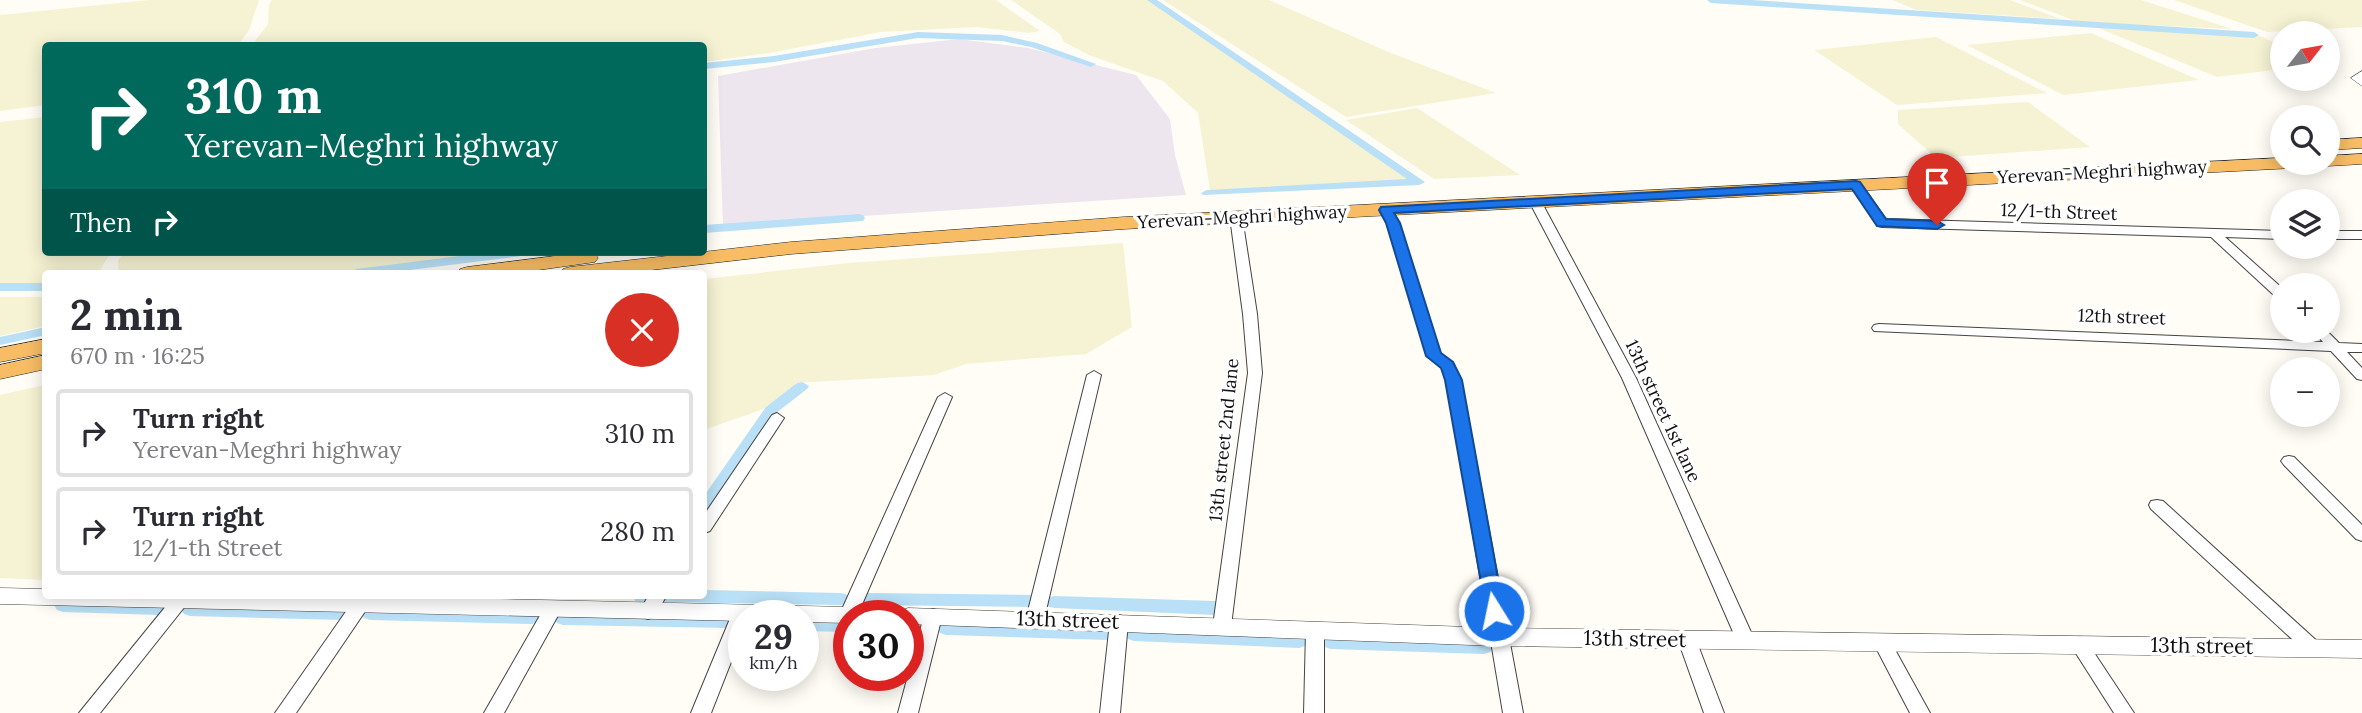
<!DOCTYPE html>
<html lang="en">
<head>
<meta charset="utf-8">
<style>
	:root { --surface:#fff; --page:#f7f7f7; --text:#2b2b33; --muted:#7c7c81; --line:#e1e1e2 }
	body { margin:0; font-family:Lora,serif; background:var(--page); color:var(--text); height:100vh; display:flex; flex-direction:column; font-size:26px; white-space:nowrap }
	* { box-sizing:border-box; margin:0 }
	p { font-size:23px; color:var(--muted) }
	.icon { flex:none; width:38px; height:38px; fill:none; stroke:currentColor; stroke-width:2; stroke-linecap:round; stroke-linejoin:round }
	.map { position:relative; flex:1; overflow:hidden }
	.sheet { position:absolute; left:42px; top:270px; width:665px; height:329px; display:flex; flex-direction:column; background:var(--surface); border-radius:7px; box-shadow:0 4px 18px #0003 }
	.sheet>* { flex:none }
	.top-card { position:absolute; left:42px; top:42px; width:665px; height:214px; border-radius:7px; box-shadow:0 4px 18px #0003; background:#00695c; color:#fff; overflow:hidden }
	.needle { width:46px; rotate:59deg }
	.buttons { position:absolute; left:2270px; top:21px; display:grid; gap:14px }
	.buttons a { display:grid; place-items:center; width:70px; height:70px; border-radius:50%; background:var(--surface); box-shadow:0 4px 18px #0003; font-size:35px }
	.speed { position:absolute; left:728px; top:600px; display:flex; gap:14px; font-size:35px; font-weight:700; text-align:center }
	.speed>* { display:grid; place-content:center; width:91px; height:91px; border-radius:50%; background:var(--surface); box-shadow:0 4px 18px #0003; line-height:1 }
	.speed small { font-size:18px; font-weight:400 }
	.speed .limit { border:10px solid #d22; background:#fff; color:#111 }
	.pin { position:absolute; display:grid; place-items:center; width:60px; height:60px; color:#fff; margin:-72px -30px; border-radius:50% 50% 50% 0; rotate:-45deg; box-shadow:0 0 7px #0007 }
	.pin .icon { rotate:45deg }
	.me { position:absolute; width:77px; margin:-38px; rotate:350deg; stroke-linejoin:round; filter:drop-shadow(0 0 5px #0008) }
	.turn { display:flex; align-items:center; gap:24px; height:147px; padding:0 28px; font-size:32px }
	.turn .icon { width:91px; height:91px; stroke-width:2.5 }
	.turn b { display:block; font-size:49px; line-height:60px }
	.then { display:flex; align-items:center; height:66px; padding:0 28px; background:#0003; gap:14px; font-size:26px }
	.round { display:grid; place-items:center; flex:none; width:74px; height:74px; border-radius:37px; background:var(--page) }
	.head { display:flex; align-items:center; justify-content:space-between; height:119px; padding:0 28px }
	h1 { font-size:42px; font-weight:800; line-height:52px }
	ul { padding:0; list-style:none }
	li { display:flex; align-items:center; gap:21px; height:88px; margin:0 14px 10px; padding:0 14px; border:4px solid var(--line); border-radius:7px }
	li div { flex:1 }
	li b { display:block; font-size:26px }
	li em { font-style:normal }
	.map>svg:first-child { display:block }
	.industrial { fill:#eee6ef }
	.farmland { fill:#f6f3d4 }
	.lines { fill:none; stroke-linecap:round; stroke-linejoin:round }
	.canal { fill:#b9e0f7; fill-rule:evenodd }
	.minor-casing { stroke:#444; stroke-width:2 }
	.tertiary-casing { stroke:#444; stroke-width:1 }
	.trunk-casing { stroke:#222; stroke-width:1 }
	.minor { fill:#fff; fill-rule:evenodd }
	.tertiary { fill:#fff; fill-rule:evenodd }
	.trunk { fill:#f7bc64; fill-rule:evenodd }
	.route { fill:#1a73e8; stroke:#114b97; stroke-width:2 }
	.labels { text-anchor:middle; stroke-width:7; stroke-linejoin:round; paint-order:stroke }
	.street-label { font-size:18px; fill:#111; stroke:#fff }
	.near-street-label { font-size:21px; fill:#111; stroke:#fff }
</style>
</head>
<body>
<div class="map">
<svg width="2362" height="713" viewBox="0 0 2362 713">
	<rect width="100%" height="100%" fill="#fffdf5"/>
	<polygon class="industrial" points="959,39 1028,48 1136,75 1170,119 1175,155 1186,195 723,225 718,76 875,48"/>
	<g class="farmland">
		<polygon points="149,0 259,0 249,30 238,45 46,46 45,105 0,111 0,15"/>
		<polygon points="272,0 996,0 1040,31 1029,33 977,27 881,32 769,53 704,62 704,46 535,42 472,46 252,45 268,24 269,5"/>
		<polygon points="1011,0 1148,0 1286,88 1416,181 1210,190 1198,113 1163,81 1091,56 1064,42 1060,34"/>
		<polygon points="1163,0 1269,0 1391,53 1496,93 1346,117"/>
		<polygon points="1892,0 2010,0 2061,19 1917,10"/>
		<polygon points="2020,0 2141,0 2232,29 2078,22"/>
		<polygon points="2174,0 2362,0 2362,27 2267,32"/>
		<polygon points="2096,27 2260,36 2282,46 2282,69 2217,77"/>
		<polygon points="2091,33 2199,80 2063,95 1967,45"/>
		<polygon points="1936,37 2047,93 1897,105 1814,50"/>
		<polygon points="2028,102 2090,147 1936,158 1898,124 1898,110"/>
		<polygon points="1417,108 1520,175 1434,179 1346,120"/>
		<polygon points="45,117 46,252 111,252 98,273 46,273 45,284 0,284 0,122"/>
		<polygon points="1123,243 1132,327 1086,354 966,364 934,375 796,383 785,397 766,408 704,430 704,279 849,263"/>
		<polygon points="124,252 492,252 328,273 119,273 118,261"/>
		<polygon points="0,297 45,297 45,326 0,336"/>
		<polygon points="45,385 45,580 0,578 0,395"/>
	</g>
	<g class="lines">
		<g class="canal">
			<polygon points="1147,0 1157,0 1425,182 1419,185 1203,195 1201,193 1207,190 1407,179"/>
			<polygon points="1707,0 1752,0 2254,32 2259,35 2254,38 1711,3"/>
			<polygon points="918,32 1002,35 1037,43 1096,64 1091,67 1031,47 1002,41 918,38 774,62 704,69 704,63 774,56"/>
			<polygon points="859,214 863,215 865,218 863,221 704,233 704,225"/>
			<polygon points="491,252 527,252 521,256 386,273 350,273 356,269"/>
			<rect x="0" y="283" width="46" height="8"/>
			<polygon points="46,327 46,335 0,345 0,337"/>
			<polygon points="802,382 809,386 807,389 776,413 710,511 704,512 704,496 766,407 797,383"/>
			<polygon points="704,590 840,593 846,594 849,599 846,604 840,605 667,602 661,601 658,596 704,595"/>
			<polygon points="867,593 1030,595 1036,596 1039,601 1036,606 1030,607 867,605 861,604 858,599 861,594"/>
			<polygon points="633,595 651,595 647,601 641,602 635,601"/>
			<polygon points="1055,596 1215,601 1221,603 1224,608 1221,613 1215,615 1055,608 1049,607 1046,602 1049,597"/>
			<polygon points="63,598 159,601 165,603 168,608 165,613 159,615 63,612 57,610 54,605 57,600"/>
			<polygon points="190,602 344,606 350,608 353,613 350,618 344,620 190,616 184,614 181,609 184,604"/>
			<polygon points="370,606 532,610 538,612 541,617 538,622 532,624 370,620 364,618 361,613 364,608"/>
			<polygon points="563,611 729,614 735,616 738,621 735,626 729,628 563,625 557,623 554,618 557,613"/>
			<polygon points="803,617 849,618 849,632 803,631"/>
			<polygon points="908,620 920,622 923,627 920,632 908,634"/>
			<polygon points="946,621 1109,626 1115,628 1118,633 1115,638 1109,640 946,635 940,633 937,628 940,623"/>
			<polygon points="1134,627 1299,634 1305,636 1308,641 1305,646 1299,648 1134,641 1128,639 1125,634 1128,629"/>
			<polygon points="1331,635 1484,640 1490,642 1493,647 1490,652 1484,654 1331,649 1325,647 1322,642 1325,637"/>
		</g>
		<defs>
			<g id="minor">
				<polygon points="1856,182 1860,183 1886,219 2282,231 2282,239 2225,237 2282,288 2282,299 2277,298 2211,237 1882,227 1878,226 1850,185"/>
				<polygon points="1536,199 1542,203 1636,378 1755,641 1752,646 1746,648 1740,646 1737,641 1622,378 1530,203"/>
				<polygon points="1385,206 1389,207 1399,223 1440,354 1453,363 1461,380 1523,713 1503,713 1447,380 1442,368 1427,356 1387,223 1379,210"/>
				<polygon points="1236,213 1242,217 1257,314 1262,373 1231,626 1228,631 1222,633 1216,631 1213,626 1248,373 1243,314 1230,217"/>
				<rect x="2328" y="231" width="34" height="8"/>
				<polygon points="1879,324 2323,342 2313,331 2327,331 2339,343 2362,344 2362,352 2347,352 2362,368 2362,380 2357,379 2331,351 1874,331 1872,328 1874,325"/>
				<polygon points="1094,371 1101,375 1044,619 1041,624 1035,626 1029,624 1026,619 1087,375"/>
				<polygon points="945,393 952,397 857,616 849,616 849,622 842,621 839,616 938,397"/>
				<polygon points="777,413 784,418 710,531 704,533 704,515 772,415"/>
				<polygon points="2289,456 2294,457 2362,525 2362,541 2356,539 2284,465 2281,461 2284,457"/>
				<polygon points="2157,500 2163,501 2318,642 2321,647 2318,652 2312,654 2306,652 2151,509 2149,505 2151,501"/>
				<polygon points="175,595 187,595 190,600 100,713 79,713"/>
				<polygon points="649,595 667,595 654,617 648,619 642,617 639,612"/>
				<polygon points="360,598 366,600 369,605 366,610 296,713 275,713 354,600"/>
				<polygon points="552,603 558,605 561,610 504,713 484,713 546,605"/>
				<polygon points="741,607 747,609 750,614 744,616 744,629 711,713 691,713 732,614 735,609"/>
				<polygon points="933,609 939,611 942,616 918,713 898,713 924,616 927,611"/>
				<polygon points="1119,615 1125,617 1128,622 1120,713 1100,713 1110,622 1113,617"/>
				<polygon points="1315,624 1321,626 1324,631 1324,713 1304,713 1306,631 1309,626"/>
				<polygon points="1687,633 1693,635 1696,640 1724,713 1704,713 1678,640 1681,635"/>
				<polygon points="1882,635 1888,637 1930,713 1910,713 1873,642 1876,637"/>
				<polygon points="2079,637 2085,639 2134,713 2114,713 2070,644 2073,639"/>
			</g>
			<g id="tertiary">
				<polygon points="2362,71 2362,86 2351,78"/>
				<polygon points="0,588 46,589 46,595 317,595 891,608 900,611 908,608 1499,628 2362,640 2362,658 1499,646 908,624 908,616 849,616 849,623 803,622 803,616 744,616 744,621 0,604"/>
			</g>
			<g id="trunk">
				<polygon points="2362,138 2362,148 2328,150 2328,140"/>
				<polygon points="2362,154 2362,164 2328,166 2320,163 2328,163 2328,156"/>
				<polygon points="2282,158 2282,163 2303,163 2294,168 1124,229 791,254 625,273 560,273 563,269 570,267 791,242 1124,217"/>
				<polygon points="587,252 595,254 598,258 595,262 517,273 457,273 460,269 467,267"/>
				<polygon points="46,339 46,353 0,362 0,348"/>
				<polygon points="46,355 46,369 0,379 0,365"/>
			</g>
		</defs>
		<use href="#minor" class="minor-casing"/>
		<use href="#tertiary" class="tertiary-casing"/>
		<use href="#trunk" class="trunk-casing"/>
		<use href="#minor" class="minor"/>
		<use href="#tertiary" class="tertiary"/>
		<use href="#trunk" class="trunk"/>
	</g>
	<polygon class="route" points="1856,181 1860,182 1886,219 1937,221 1944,225 1937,229 1877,226 1852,189 1394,213 1400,223 1441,353 1453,362 1462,380 1504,611 1501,616 1494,618 1487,616 1445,380 1441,368 1426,356 1386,223 1379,210 1381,207"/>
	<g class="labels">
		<g class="street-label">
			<text transform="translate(2102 172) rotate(-3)" y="6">Yerevan-Meghri highway</text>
			<text transform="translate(2059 212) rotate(2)" y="6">12/1-th Street</text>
			<text transform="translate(1242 217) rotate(-3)" y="6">Yerevan-Meghri highway</text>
			<text transform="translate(2122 317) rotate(2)" y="6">12th street</text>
			<text transform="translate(1663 411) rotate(65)" y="6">13th street 1st lane</text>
			<text transform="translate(1224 440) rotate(-84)" y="6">13th street 2nd lane</text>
		</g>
		<g class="near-street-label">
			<text transform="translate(1068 620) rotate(2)" y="7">13th street</text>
			<text transform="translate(1635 639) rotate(1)" y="7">13th street</text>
			<text transform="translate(2202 646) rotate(1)" y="7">13th street</text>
		</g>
	</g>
</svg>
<div class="buttons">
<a><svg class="needle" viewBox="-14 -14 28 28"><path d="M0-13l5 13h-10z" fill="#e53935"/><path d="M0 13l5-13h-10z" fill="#7c7c81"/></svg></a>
<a><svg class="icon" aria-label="search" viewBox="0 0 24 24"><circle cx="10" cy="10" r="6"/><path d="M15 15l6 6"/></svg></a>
<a><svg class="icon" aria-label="layers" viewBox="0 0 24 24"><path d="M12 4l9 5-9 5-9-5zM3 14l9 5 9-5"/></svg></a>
<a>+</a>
<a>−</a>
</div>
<div class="speed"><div>29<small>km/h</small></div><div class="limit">30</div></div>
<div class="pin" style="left:1937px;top:225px;background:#d93025"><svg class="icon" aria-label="arrive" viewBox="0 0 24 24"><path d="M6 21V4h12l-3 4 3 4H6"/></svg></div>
<svg class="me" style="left:1494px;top:611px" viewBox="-20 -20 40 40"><circle r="17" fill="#1a73e8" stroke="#fff" stroke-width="3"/><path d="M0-11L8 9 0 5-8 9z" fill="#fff"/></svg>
<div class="top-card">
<div class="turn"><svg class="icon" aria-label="right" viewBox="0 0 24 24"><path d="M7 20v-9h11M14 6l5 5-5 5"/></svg><div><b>310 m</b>Yerevan-Meghri highway</div></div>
<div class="then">Then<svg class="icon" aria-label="right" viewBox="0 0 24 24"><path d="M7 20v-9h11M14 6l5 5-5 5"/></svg></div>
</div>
<section class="sheet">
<div class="head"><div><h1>2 min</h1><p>670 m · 16:25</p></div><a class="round" style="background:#d93025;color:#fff"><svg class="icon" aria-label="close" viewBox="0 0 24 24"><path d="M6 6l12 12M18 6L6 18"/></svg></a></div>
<ul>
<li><svg class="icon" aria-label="right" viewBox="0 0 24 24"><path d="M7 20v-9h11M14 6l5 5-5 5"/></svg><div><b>Turn right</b><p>Yerevan-Meghri highway</p></div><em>310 m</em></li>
<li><svg class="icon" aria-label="right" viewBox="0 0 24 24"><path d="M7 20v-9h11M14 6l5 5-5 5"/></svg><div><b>Turn right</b><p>12/1-th Street</p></div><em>280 m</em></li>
</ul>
</section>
</div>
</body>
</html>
